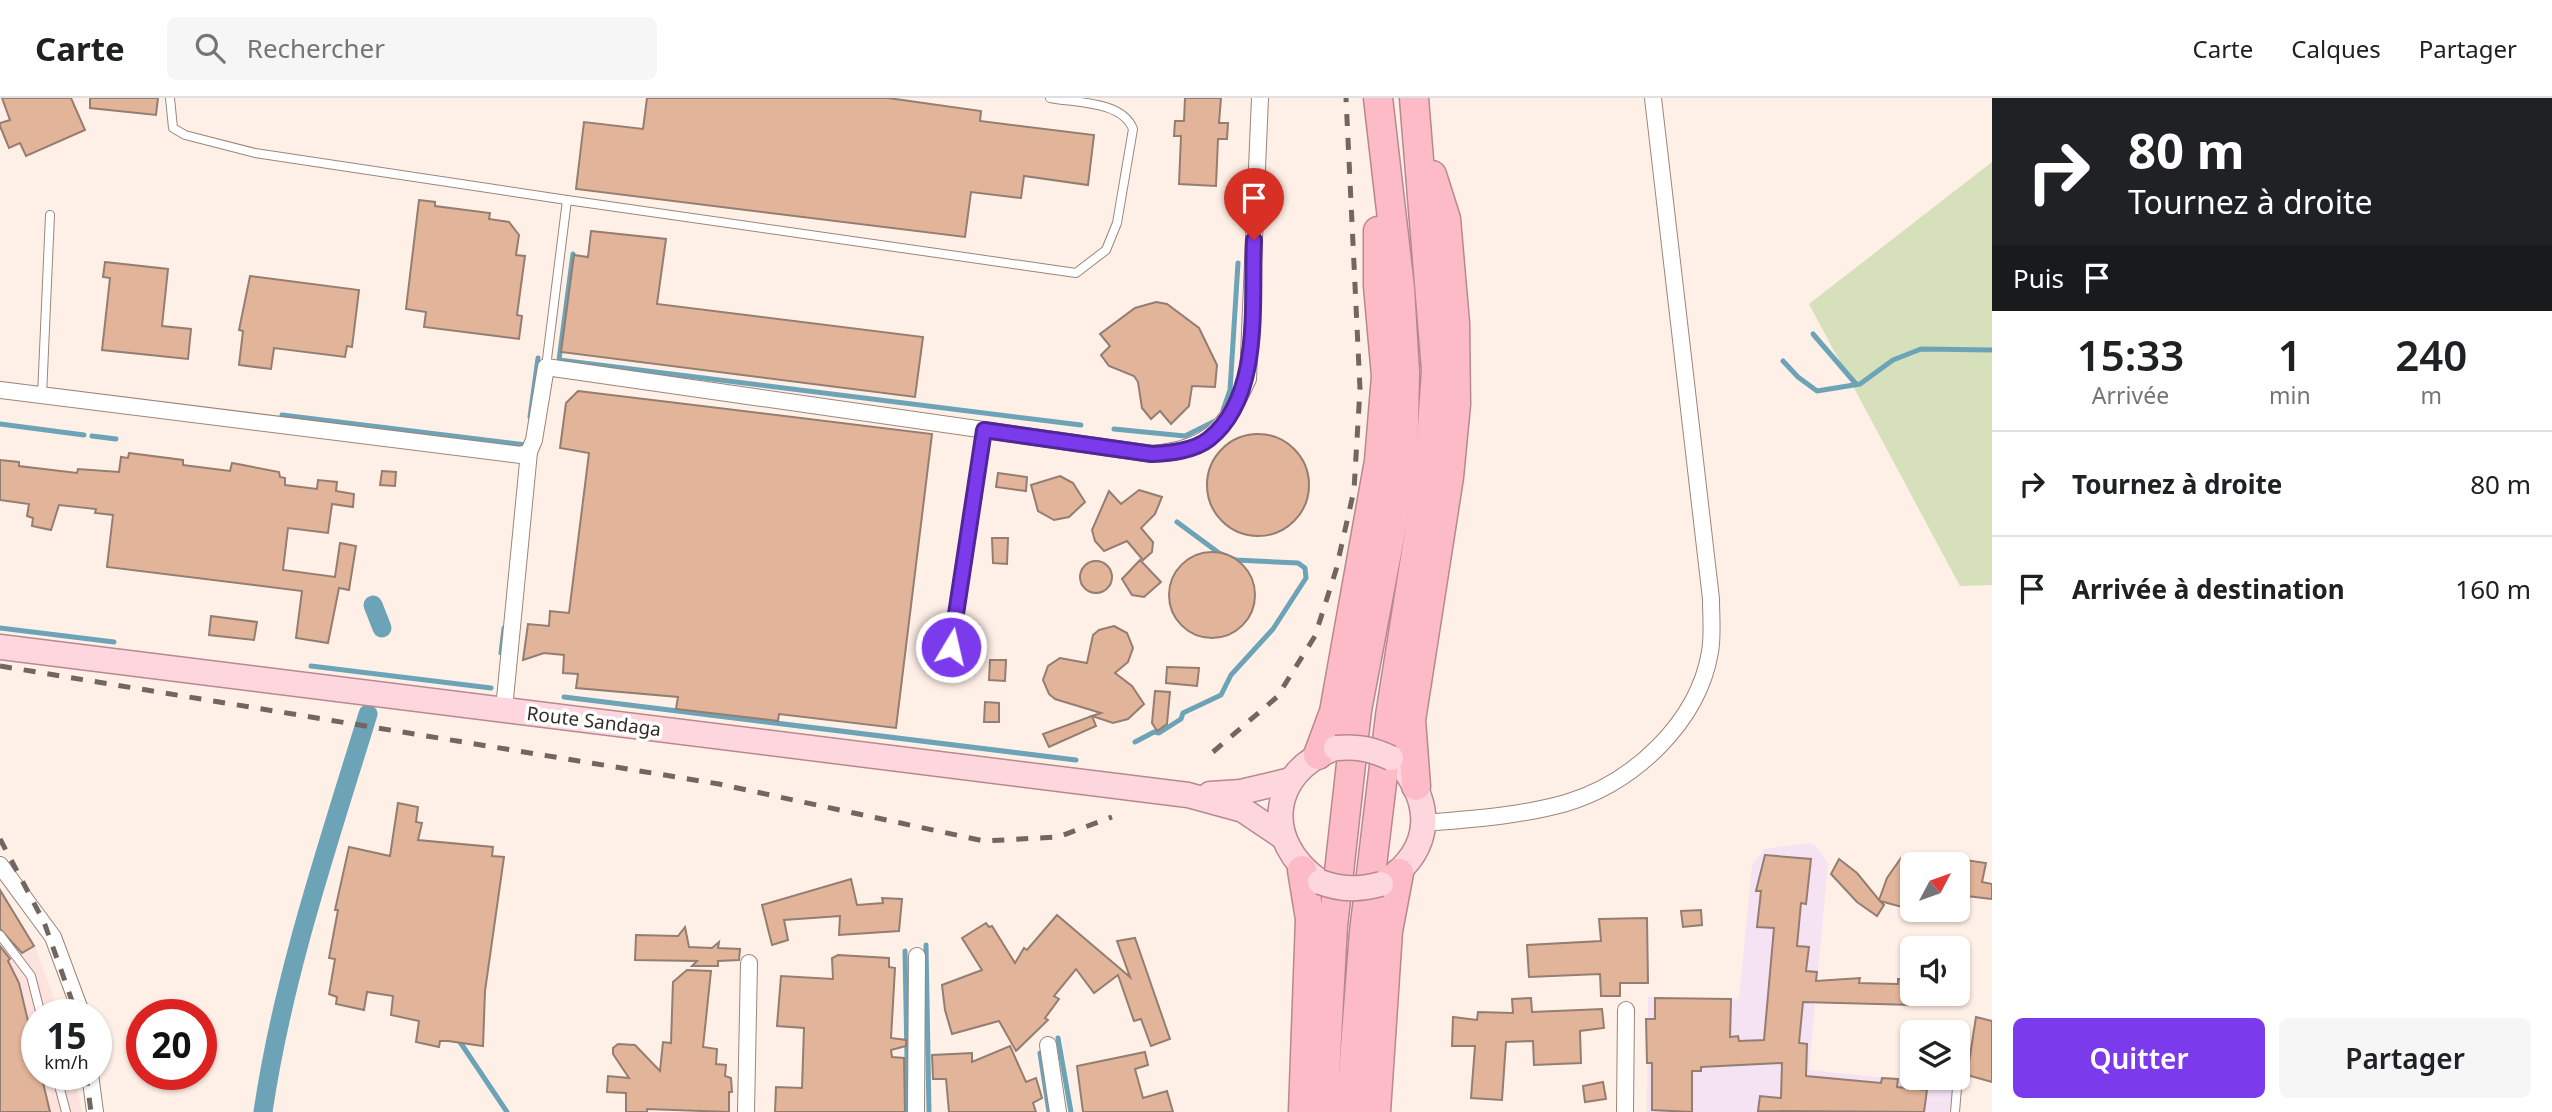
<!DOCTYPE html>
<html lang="fr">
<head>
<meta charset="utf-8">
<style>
	:root { --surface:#fff; --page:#f6f6f6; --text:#202124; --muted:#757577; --line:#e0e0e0; --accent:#7c3aed }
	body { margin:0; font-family:"Noto Sans",sans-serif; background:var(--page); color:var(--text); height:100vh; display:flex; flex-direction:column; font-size:26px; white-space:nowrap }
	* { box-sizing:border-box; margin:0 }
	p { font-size:23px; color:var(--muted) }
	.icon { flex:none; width:38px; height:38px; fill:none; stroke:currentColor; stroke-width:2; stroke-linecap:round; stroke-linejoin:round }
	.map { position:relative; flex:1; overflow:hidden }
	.sheet { display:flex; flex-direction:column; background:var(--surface); width:560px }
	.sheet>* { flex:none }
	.hud { background:#202124; color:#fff; overflow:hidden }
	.needle { width:46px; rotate:49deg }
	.tools { position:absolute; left:1900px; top:754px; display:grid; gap:14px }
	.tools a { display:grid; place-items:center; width:70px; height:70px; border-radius:10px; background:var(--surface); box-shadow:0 2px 5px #0004; font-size:35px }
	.speed { position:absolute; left:21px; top:901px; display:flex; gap:14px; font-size:35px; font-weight:700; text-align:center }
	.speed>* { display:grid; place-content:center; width:91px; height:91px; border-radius:50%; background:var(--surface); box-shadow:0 2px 5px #0004; line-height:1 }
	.speed small { font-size:18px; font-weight:400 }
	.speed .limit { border:10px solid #d22; background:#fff; color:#111 }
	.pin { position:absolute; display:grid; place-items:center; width:60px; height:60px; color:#fff; margin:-72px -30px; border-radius:50% 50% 50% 0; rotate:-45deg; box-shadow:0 0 7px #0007 }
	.pin .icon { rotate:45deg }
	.me { position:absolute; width:77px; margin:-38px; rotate:9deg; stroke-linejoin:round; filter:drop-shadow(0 0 5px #0008) }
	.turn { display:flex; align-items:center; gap:24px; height:147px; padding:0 21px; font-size:32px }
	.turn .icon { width:91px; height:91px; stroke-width:2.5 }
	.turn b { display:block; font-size:49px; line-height:60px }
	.then { display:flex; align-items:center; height:66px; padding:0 21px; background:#0003; gap:14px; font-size:26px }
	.eta { display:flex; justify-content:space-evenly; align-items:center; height:119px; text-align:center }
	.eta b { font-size:42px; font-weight:600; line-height:49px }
	.primary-button { display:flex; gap:14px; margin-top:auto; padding:14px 21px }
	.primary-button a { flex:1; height:80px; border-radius:10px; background:var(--accent); color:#fff; font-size:28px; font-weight:600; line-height:80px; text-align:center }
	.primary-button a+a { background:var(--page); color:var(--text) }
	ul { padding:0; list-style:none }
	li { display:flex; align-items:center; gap:21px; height:105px; padding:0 21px; border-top:2px solid var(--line) }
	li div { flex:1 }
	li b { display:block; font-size:26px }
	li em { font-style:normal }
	header { display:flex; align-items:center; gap:42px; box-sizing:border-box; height:98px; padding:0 35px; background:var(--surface); border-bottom:2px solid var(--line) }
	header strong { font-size:33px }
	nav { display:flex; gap:38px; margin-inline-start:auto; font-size:24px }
	.search { width:490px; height:63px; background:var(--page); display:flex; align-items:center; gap:18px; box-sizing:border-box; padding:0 24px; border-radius:10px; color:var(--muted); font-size:26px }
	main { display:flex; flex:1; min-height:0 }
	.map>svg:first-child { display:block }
	.commercial { fill:#fde2de }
	.education { fill:#f5e2f3 }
	.green { fill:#d6e0ba }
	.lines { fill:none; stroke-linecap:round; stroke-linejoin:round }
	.stream { stroke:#6ca3b7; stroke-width:5 }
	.canal { stroke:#6ca3b7; stroke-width:19 }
	.building { fill:#e2b49a; stroke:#947d71; stroke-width:2 }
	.lane-casing { stroke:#9c8579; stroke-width:10 }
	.street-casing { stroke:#9c8579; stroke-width:18 }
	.primary-casing { stroke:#b7888f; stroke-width:27 }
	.highway-casing { stroke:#b7888f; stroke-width:31 }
	.lane { stroke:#fff; stroke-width:8 }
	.street { stroke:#fff; stroke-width:16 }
	.primary { stroke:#fed6dd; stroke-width:24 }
	.highway { stroke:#fdbac7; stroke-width:28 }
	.rail { stroke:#716660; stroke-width:5; stroke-dasharray:12 12; stroke-linecap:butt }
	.primary-bridge-casing { stroke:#b7888f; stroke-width:27; stroke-linecap:butt }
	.primary-bridge { stroke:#fed6dd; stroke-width:24 }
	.route-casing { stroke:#51269a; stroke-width:18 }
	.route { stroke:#7c3aed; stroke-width:12 }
	.labels { text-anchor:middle; stroke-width:7; stroke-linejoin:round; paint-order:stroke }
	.street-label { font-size:19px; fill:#352c27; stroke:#fff }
</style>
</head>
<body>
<header>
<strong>Carte</strong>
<div class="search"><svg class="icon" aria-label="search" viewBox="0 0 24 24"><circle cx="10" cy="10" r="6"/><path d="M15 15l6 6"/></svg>Rechercher</div>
<nav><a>Carte</a><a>Calques</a><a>Partager</a></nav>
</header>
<main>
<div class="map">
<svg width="1992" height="1014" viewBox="0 0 1992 1014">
	<rect width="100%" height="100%" fill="#fff0e7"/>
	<polygon class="commercial" points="0,789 35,848 60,917 37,917 37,976 74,977 82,1014 0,1014"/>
	<polygon class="education" points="1808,745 1816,748 1828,765 1809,972 1954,987 1949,1014 1647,1014 1648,899 1739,901 1752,767 1764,751"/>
	<polygon class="green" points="1992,64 1992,487 1960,488 1809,206"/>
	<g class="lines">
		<g class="stream">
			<polyline points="573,156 559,262 1081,327"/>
			<polyline points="1813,236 1856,286"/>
			<polyline points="1783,263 1798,279 1817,293 1860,286 1893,262 1921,251 1992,252"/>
			<polyline points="1223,312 1230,292 1238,165"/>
			<polyline points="282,317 526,347 528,343"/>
			<polyline points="530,319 538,260"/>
			<polyline points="0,326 84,337"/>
			<polyline points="1114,331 1185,338 1215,323"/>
			<polyline points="92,338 116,341"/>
			<polyline points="0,530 114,544"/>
			<polyline points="501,555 504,530"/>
			<polyline points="311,568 491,590"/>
			<polyline points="564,599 1076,662"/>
			<polyline points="1135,644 1154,634 1159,635 1181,621 1183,615 1221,597 1231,577 1273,531 1306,480 1305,470 1298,465 1236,462 1219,455 1177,424"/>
			<polyline points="926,847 929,1014"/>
			<polyline points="905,853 908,1014"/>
			<polyline points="456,938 507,1014"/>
			<polyline points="1058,940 1071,1014"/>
			<polyline points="1040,955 1049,1014"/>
		</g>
		<g class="canal">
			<polyline points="373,507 382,530"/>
			<path d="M263 1014C283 878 328 747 368 616"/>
		</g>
	</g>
	<g class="building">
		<polygon points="2,0 71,0 85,32 26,58 20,45 9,50 0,28 0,25 10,22"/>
		<polygon points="90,0 158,0 156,17 90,10"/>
		<polygon points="647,0 888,0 981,13 980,23 1094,37 1088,87 1024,78 1021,100 971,94 965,139 576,91 584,24 643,31"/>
		<polygon points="1185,0 1221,0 1219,25 1228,25 1227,41 1218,41 1216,88 1179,86 1181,38 1174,38 1175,23 1184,23"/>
		<polygon points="419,102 435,104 435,108 490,115 489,121 509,124 519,137 516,157 525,158 517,217 522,218 519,241 424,229 426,214 406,211"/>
		<polygon points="591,133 666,141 657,206 923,239 915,299 561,254 574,157 588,159"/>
		<polygon points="105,164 168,171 162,228 191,231 188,261 102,252 110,180 103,179"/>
		<polygon points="250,178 359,192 352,249 347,248 345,259 274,250 271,271 239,267 243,233 239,232"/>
		<polygon points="1156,204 1167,206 1199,230 1217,267 1215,289 1192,288 1189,308 1171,326 1160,313 1151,321 1142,310 1138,284 1134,278 1109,268 1101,257 1110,248 1100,236 1135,210"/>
		<polygon points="578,293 932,336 896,630 779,616 778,623 676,611 678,599 576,590 578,576 563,575 564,557 544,555 523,562 528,526 549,528 550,513 569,515 589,355 560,350 566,305"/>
		<circle cx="1258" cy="387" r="51"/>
		<polygon points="129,355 183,362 183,367 230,373 232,365 279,374 280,379 285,380 285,387 317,391 318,382 337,384 336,393 354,396 353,409 332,406 328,435 288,430 283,472 335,479 340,445 356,448 349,492 339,490 328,545 296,540 302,493 107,469 113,417 95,415 96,411 59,407 51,432 32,428 33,420 27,418 29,406 0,402 0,362 19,364 19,368 77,375 78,371 119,374 121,359 128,360"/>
		<polygon points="382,373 396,374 395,388 380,387"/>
		<polygon points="998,375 1027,379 1026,393 996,389"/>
		<polygon points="1060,378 1073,385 1085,404 1069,419 1054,422 1038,413 1031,387"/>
		<polygon points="1139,392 1162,399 1155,416 1141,430 1153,444 1152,454 1143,462 1127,443 1104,453 1095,443 1092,432 1109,393 1121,406"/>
		<polygon points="992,440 1008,440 1007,466 993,465"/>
		<circle cx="1212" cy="497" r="43"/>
		<polygon points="1140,462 1161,484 1144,499 1132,497 1122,481"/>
		<circle cx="1096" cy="479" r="16"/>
		<polygon points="211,518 257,524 254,542 209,537"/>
		<polygon points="1114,528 1127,535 1133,550 1128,564 1115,575 1132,588 1144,606 1128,621 1113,625 1092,618 1101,615 1055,601 1049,596 1043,582 1048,568 1060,560 1087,565 1093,537 1099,532"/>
		<polygon points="990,562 1006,562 1005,583 989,582"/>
		<polygon points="1167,569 1199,570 1197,588 1166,585"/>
		<polygon points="1155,593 1170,594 1167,626 1157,633 1152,625"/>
		<polygon points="985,604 999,605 999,624 984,624"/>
		<polygon points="1092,618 1096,628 1049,649 1043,636"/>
		<polygon points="398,705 418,709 416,724 422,725 418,742 493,749 492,758 504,759 485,893 483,948 448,943 440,943 439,949 416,944 419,923 391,917 393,898 367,894 364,912 336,906 337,899 329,896 335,861 329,860 338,812 335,812 349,749 390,758"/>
		<polygon points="1765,757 1811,761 1806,806 1801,805 1797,848 1809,849 1806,873 1817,874 1816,883 1860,880 1859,885 1898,886 1898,881 1913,881 1913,907 1803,904 1799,945 1807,946 1806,978 1881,985 1882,980 1898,981 1897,989 1927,992 1924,1014 1758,1013 1760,998 1781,1000 1782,965 1701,969 1701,973 1692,973 1692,1014 1652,1012 1652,965 1647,965 1646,921 1655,921 1655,900 1731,901 1730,939 1738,938 1739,943 1764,942 1774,830 1757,829 1761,793 1756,793"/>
		<polygon points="1901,760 1913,768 1913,812 1880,803 1884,807 1877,818 1857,804 1831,776 1839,761 1857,775 1879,802 1887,780"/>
		<polygon points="1958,761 1986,765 1982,784 1992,786 1992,801 1958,797"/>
		<polygon points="851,781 857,807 883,805 882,800 902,801 899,833 839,837 840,818 784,822 788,842 772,847 762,807"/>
		<polygon points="0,792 34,848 22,855 0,831"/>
		<polygon points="1701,812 1702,827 1683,829 1681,813"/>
		<polygon points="1057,817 1130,879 1117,843 1135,840 1170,941 1151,948 1141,921 1134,923 1118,877 1094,895 1076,871 1054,898 1059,901 1045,920 1048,922 1016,953 999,923 952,936 945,912 942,887 982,872 962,840 986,825 989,829 992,828 1015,865 1024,850 1027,852"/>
		<polygon points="1647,820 1648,885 1620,885 1620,898 1601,898 1600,876 1529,879 1527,847 1601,843 1599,821"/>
		<polygon points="685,829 689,849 712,850 719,844 718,850 740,851 739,862 718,863 718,868 692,868 697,863 635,862 636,837 678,838"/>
		<polygon points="0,848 10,861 8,863 19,885 37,961 37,976 41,976 50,1014 0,1014"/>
		<polygon points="838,857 889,860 889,869 895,870 891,940 906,942 906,948 891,952 892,959 904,960 905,1014 775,1014 776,989 802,990 804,930 777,928 781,878 833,881 832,860"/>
		<polygon points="687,872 711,873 703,949 717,951 716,966 726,967 725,978 731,980 732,994 729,994 729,1014 647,1011 647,1014 626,1014 626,995 607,994 608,978 629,980 613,956 613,950 618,946 635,947 660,973 663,944 671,945 673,884"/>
		<polygon points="1531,900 1532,914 1602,911 1604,930 1580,933 1581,965 1534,967 1533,943 1506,944 1502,1002 1471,1000 1475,948 1452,948 1453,919 1477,922 1478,914 1513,915 1512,901"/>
		<polygon points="1976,919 1992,923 1992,984 1967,977"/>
		<polygon points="1010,948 1026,984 1036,980 1042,1000 1033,1005 1036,1014 949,1014 946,981 933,981 932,957 972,955 972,964"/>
		<polygon points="1145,954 1148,967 1135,971 1143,1000 1167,993 1173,1014 1083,1014 1077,968"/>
		<polygon points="1603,984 1606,1001 1585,1004 1583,988"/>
	</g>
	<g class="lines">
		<defs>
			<g id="lane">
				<polyline points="170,0 173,30 185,37 255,55 567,102"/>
				<path d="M546 269 567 102 1076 175 1106 152 1117 125 1133 31C1122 3 1077 5 1050 0"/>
				<polyline points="42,298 50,117"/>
				<polyline points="951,549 984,332"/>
				<polyline points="0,837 31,878 41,917"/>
				<polyline points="56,976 66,1014"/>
				<polyline points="1955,1014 1958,978"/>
			</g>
			<g id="street">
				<polyline points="0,292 521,357 529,354"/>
				<path d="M504 611 529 354 534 342 546 269 1152 356C1209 351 1225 331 1248 281L1260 0"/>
				<path d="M1424 725C1471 721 1520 718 1566 705 1633 685 1698 625 1710 554 1713 537 1711 518 1711 501L1653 0"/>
				<polyline points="0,767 53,839 82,917"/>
				<polyline points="1048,947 1058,1014"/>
				<polyline points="90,976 95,1014"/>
				<polyline points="746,1014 749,865"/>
				<polyline points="916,1014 917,858"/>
				<polyline points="1625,1014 1626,912"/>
			</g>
			<g id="primary">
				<polyline points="0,549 1188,697 1243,712 1283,739"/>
				<polyline points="1210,696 1241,694 1291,682"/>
				<path d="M1319 783C1262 743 1269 674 1335 650"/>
				<path d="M1382 786C1427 757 1436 716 1405 672"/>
			</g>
			<g id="highway">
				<polyline points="1318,657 1334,614 1379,363 1386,278 1378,188 1378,133"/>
				<polyline points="1416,688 1411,622 1449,379 1456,306 1455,225 1446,121 1432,77"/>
				<polyline points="1302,772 1310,821 1303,1014"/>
				<polyline points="1323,1014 1333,828 1357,612 1403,370 1405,275 1400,190 1378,0"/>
				<polyline points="1350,1014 1364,834 1390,618 1429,372 1436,272 1414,0"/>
				<polyline points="1376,1014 1388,833 1399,775"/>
			</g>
		</defs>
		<use href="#lane" class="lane-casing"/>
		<use href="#street" class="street-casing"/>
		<use href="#primary" class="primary-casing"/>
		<use href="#highway" class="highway-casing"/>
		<use href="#lane" class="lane"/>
		<use href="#street" class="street"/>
		<use href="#primary" class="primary"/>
		<use href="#highway" class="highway"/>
		<g class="rail">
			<polyline points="0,568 719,686 984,743 1058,739 1112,719"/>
			<polyline points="1213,654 1277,599 1315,538 1336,472 1354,392 1360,291 1346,0"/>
			<polyline points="0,741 44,824 77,917"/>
			<polyline points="86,976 91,1014"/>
		</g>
		<defs>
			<g id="primary-bridge">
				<path d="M1336 650C1357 648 1371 651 1391 660"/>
				<path d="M1320 784C1342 792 1358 792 1381 786"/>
			</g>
		</defs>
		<use href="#primary-bridge" class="primary-bridge-casing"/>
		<use href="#primary-bridge" class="primary-bridge"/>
	</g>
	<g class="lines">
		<defs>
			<path id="route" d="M951 549 984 332 1152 356C1170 355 1194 353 1209 341 1263 298 1251 205 1254 142"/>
		</defs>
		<use href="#route" class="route-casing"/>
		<use href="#route" class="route"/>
	</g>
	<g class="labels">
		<g class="street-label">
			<text transform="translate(594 623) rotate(7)" y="7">Route Sandaga</text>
		</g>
	</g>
</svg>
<div class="tools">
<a><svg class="needle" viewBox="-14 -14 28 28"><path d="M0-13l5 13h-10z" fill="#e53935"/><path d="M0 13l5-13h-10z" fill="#757577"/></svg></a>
<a><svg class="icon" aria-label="sound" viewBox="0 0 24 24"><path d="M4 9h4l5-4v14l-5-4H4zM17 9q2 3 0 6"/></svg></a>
<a><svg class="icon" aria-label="layers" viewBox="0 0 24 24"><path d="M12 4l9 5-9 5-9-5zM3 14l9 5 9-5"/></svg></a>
</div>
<div class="speed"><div>15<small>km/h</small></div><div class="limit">20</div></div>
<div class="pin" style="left:1254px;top:142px;background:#d93025"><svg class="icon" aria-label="arrive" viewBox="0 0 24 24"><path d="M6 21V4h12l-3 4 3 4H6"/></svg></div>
<svg class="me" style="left:951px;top:549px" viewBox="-20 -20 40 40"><circle r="17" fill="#7c3aed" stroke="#fff" stroke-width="3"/><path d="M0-11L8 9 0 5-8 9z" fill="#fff"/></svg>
</div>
<section class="sheet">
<div class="hud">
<div class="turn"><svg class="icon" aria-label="right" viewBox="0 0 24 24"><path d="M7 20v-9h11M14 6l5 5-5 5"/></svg><div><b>80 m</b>Tournez à droite</div></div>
<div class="then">Puis<svg class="icon" aria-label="arrive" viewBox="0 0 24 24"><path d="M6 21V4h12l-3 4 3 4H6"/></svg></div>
</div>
<div class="eta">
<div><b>15:33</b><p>Arrivée</p></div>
<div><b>1</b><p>min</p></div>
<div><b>240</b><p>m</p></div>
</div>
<ul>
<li><svg class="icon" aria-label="right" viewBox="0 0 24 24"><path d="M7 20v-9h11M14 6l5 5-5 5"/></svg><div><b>Tournez à droite</b></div><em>80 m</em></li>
<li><svg class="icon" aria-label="arrive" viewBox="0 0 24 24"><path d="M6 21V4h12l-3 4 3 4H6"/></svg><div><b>Arrivée à destination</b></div><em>160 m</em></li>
</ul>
<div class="primary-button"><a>Quitter</a><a>Partager</a></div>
</section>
</main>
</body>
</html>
